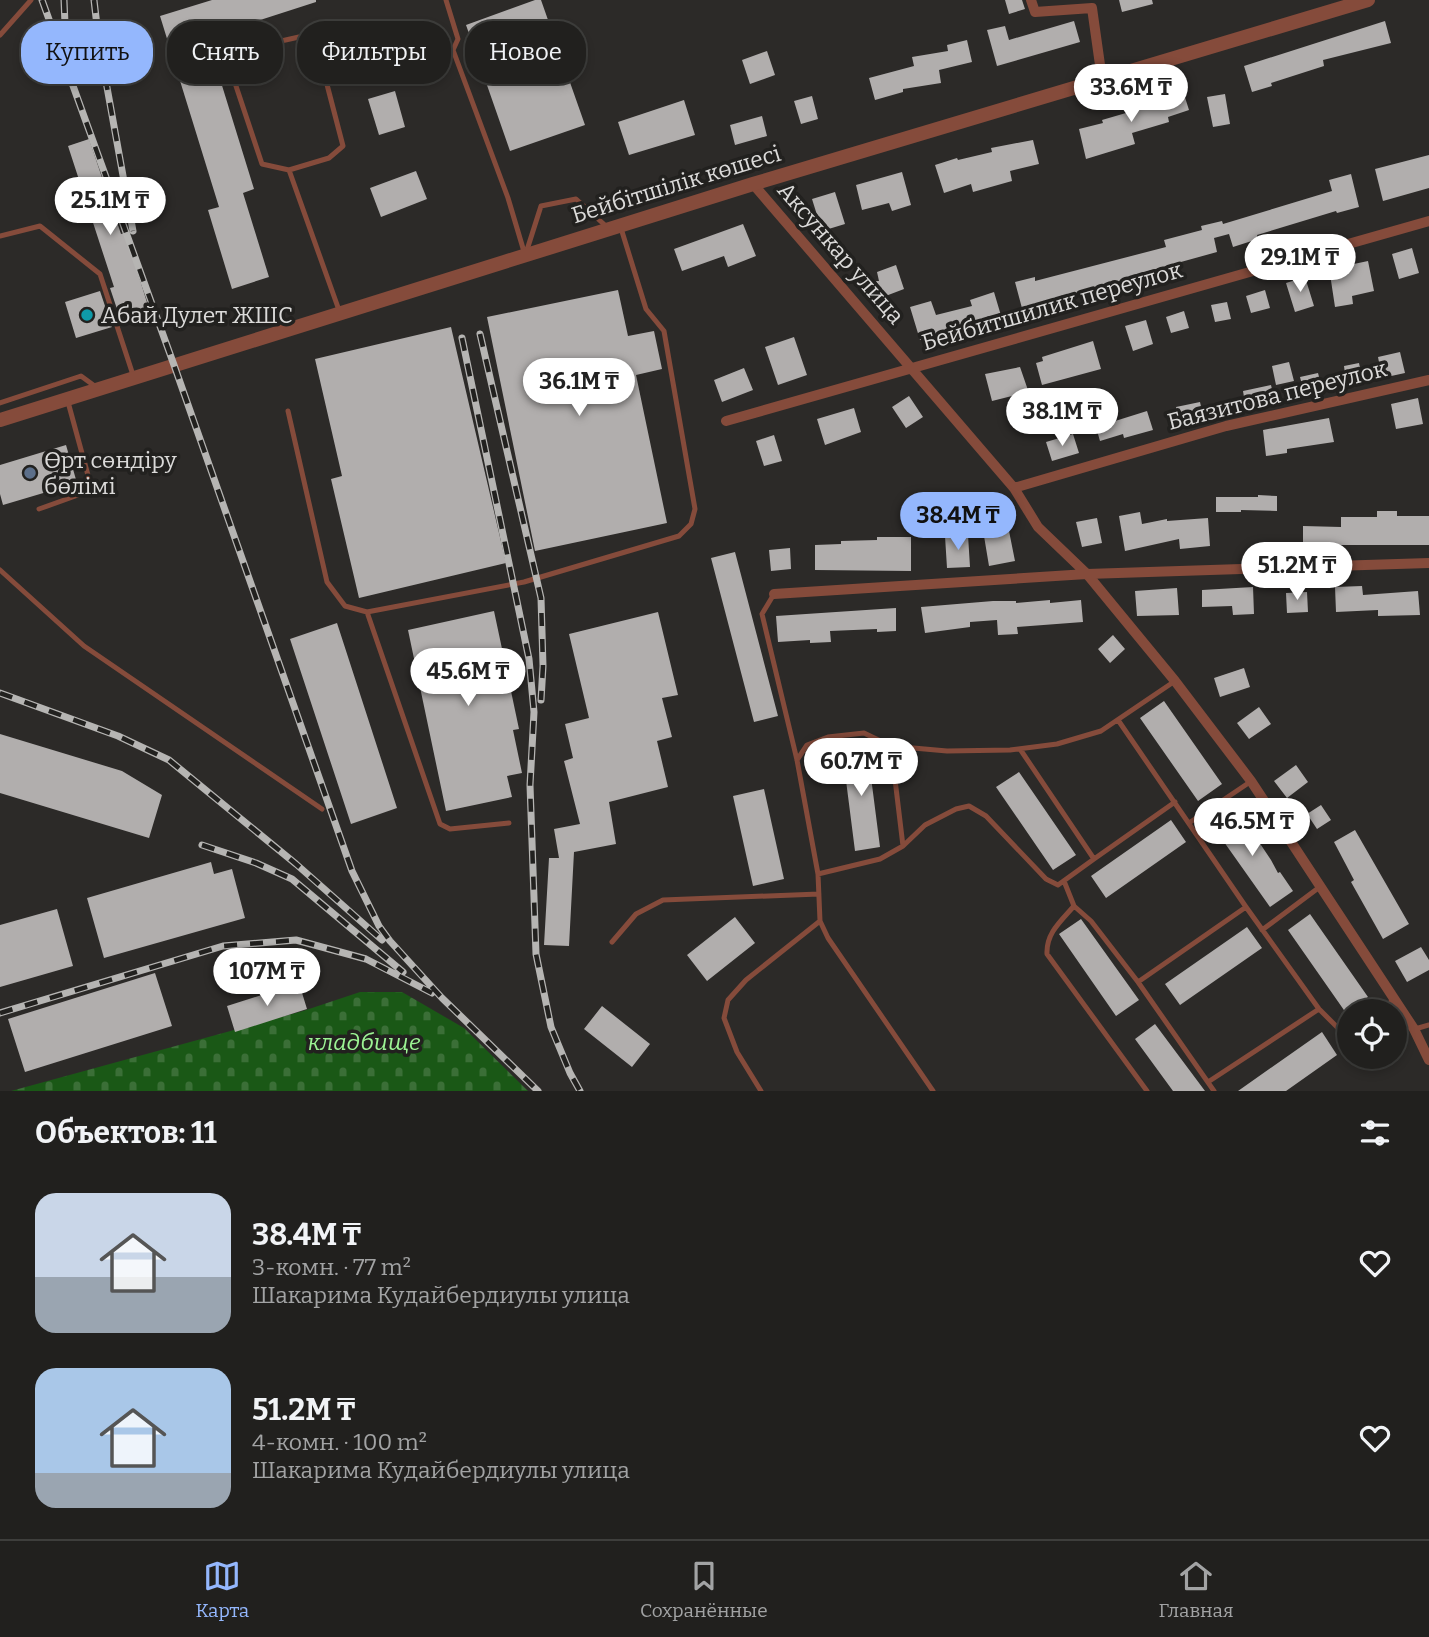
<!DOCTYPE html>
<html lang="ru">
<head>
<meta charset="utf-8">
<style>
	:root { --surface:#21201e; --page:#2d2d2b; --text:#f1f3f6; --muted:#a2a3a4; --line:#3e3e3c; --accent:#94b7fd }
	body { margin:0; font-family:Bitter,serif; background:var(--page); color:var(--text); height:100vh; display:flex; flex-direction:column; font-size:26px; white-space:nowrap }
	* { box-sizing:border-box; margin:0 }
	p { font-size:23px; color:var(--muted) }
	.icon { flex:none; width:38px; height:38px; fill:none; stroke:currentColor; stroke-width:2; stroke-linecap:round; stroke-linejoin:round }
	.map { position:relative; height:1091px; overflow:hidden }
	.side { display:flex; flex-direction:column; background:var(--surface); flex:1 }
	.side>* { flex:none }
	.top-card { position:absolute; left:21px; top:21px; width:700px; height:63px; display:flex; gap:14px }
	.controls { position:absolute; left:1337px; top:999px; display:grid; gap:14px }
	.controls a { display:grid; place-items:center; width:70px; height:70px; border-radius:50%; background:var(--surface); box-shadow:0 4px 10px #0003,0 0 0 2px var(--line); font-size:35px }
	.price { position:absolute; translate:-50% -60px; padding:0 16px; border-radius:24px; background:#fff; color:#222; font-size:23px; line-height:46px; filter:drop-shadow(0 2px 4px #0008) }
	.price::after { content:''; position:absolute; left:50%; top:42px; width:21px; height:16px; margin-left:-10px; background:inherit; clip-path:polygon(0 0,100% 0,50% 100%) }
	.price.current { background:var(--accent); color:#111 }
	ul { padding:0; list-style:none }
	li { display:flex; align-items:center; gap:21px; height:175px; padding:0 35px }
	li span { display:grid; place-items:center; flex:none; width:196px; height:140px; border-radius:21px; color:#555 }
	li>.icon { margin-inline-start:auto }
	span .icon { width:84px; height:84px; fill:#fffc; stroke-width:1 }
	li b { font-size:30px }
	h2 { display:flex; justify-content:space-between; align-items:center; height:84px; padding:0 35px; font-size:30px }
	.tag { padding:0 24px; border-radius:28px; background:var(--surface); box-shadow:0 4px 10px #0003,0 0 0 2px var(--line); font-size:24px; line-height:63px }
	.tag.current { background:var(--accent); color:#111 }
	.tab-bar { display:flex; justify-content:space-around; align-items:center; height:98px; border-top:2px solid var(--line); background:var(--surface); font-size:19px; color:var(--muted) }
	.tab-bar a { display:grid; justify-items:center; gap:4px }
	.tab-bar .current { color:var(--accent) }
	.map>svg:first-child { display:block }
	.cemetery { fill:url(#cemetery-stones) }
	.building { fill:#b1aead }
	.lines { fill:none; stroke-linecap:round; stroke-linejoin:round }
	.service { stroke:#854b3b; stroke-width:5 }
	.minor { stroke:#854b3b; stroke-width:10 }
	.tertiary { stroke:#854b3b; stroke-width:14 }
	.rail-casing { stroke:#b6b5b3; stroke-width:7 }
	.rail { stroke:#22211f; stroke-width:4.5; stroke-dasharray:13; stroke-linecap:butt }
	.culture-dot { fill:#0f9aa8; stroke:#22211f; stroke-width:2.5 }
	.service-dot { fill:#5c6f8a; stroke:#22211f; stroke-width:2.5 }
	.labels { text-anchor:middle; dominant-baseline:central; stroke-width:7; stroke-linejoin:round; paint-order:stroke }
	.street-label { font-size:23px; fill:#dbdad9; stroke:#22211f }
	.poi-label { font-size:23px; fill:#dbdad9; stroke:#22211f; text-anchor:start }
	.park-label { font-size:23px; font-style:italic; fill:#9cf494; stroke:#22211f }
</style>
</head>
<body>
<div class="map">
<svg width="1429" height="1091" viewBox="0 0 1429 1091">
	<defs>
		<pattern id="cemetery-stones" width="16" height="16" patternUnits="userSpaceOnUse" patternTransform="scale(1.75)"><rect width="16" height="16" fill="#1a5816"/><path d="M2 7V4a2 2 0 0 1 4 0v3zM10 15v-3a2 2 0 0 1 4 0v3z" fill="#3b6f37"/></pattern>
	</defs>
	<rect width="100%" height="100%" fill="#2c2a28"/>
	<path class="cemetery" d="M360 992H402L464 1028 528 1091H11L303 1011Z"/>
	<path class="building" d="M212 0H316V2L207 37 254 189 243 193 269 277 232 289 208 210 219 207 160 16Z
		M535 0H541L585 125 510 151 466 25Z
		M1005 0H1022L1025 9 1009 14Z
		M1119 0H1152L1153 4 1122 12Z
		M1074 21 1080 42 997 66 987 30 1005 26 1009 40Z
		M1385 21 1391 43 1323 60 1324 66 1271 83 1272 86 1252 92 1244 66Z
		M967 40 972 62 939 70 941 83 903 89V92L875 100 869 78 914 66 912 57 948 51 947 45Z
		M767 51 775 75 750 84 742 60Z
		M1182 88 1189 110 1168 117 1169 122 1132 133 1135 144 1086 159 1079 129 1103 123 1102 120 1143 108 1142 103 1164 97 1163 94Z
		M395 91 405 127 379 135 368 99Z
		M1225 94 1230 124 1213 127 1207 97Z
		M812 96 818 119 801 124 794 101Z
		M684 100 695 135 629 155 618 122Z
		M762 116 767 136 735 145 730 125Z
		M89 139 121 234 125 233 151 315 126 323 122 324 110 288 114 287 68 146Z
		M1033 140 1039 164 1010 171 1012 181 973 192 971 184 944 193 935 165 957 158 958 160 992 152 991 148Z
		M1429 155V188L1383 201 1375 169Z
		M416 171 427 199 381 217 370 188Z
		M902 172 911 205 892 211 889 203 862 210 856 185Z
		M1351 174 1359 207 1337 213 1336 211 1257 235 1258 239 1233 247 1229 234 1214 238 1217 252 1152 270 1123 279 1124 282 1023 312 1015 282 1035 277V281L1166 247 1164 240 1202 230 1201 226 1222 221 1223 224 1332 191 1329 180Z
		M835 192 845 224 822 231 812 199Z
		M743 224 756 256 728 267 724 256 682 271 674 249Z
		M1412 248 1419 273 1399 279 1392 254Z
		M1368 261 1374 291 1352 296 1353 304 1335 307 1330 274 1350 271 1349 265Z
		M896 265 904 289 883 297 876 281H879L877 272Z
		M1305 277 1314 306 1295 312 1286 283Z
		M618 290 628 336 654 331 662 369 636 375 667 523 535 551 487 317Z
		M1265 290 1270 308 1251 313 1246 296Z
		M100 291 112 327 76 338 65 302Z
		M994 292 1002 319 920 340 910 307 931 301 936 315 972 306 970 300Z
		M1227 302 1231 319 1215 322 1211 305Z
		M1184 311 1189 328 1171 333 1166 317Z
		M1146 320 1153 344 1133 351 1125 326Z
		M451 327 506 563 359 598 331 479 342 476 315 359Z
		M794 337 807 375 778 385 765 347Z
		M1093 341 1101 369 1042 385 1036 363 1043 361 1042 357Z
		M1400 352 1405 373 1382 378 1378 357Z
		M1289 362 1294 381 1276 385 1272 366Z
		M1359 363 1363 383 1342 388 1339 376 1345 374 1344 366Z
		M1020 367 1030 396 1017 399 1016 395 992 401 985 374Z
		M744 368 753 390 722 402 714 380Z
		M1318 373 1323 392 1305 397 1300 377Z
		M1271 385 1275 402 1246 409 1243 391Z
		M909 396 923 417 906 428 892 407Z
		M1418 398 1423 424 1396 429 1391 404Z
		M1200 402 1204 420 1180 425 1176 407Z
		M854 408 861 432 825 445 817 419Z
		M1147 411 1153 430 1124 438 1123 434 1100 441 1096 427Z
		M1329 418 1334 442 1287 449V453L1266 456 1263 430Z
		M1073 434 1079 453 1052 461 1046 442Z
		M774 435 782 461 764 466 756 441Z
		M66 445 77 483 3 505 0 494V465Z
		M1258 495 1277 496V511L1241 510V512H1216V497H1258Z
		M1377 511H1397V516H1429V545H1303V526L1341 527V517H1377Z
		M1140 512 1142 524 1167 519V521L1208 518 1210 546 1180 549 1179 539 1125 551 1119 516Z
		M1097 518 1102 543 1082 547 1076 522Z
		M1008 526 1015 561 989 566 983 530Z
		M968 535 970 567 947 568 945 536Z
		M877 537H911V571L815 570V545L841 544V541L877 540Z
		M790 548 791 569 771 571 769 550Z
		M735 552 778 716 754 722 711 558Z
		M1362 586 1363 595 1418 591 1420 615 1378 616V610L1336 612 1335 587Z
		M1253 587 1254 614 1233 615 1232 606 1202 607V590Z
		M1177 588 1179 615 1137 616 1135 591Z
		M1307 592 1308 612 1287 613 1286 593Z
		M1050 600V603L1081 600 1083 622 1017 627 1018 634 998 635 997 620 970 622V627L925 633 921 607 993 601H1016V603Z
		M896 608V631L877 632V629L830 631 831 642 810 643V640L778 642 776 616Z
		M494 611 519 729 513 730 522 773 507 776 512 797 446 811 408 630Z
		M658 612 678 695 662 698 672 737 657 741 668 787 609 802 616 844 574 852 569 946 544 945 549 858H559L554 829 580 824 564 761 573 758 565 724 589 718 569 634Z
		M337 623 397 808 351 824 290 639Z
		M1113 635 1125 649 1110 663 1098 649Z
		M1244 668 1250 687 1220 697 1214 678Z
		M1164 701 1222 784 1198 801 1140 718Z
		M1259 707 1271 724 1249 739 1237 723Z
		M0 734 122 771 162 795 149 838 0 793Z
		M867 746 880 847 855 851 842 749Z
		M1296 765 1308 782 1287 798 1274 781Z
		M1019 772 1076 855 1053 870 996 787Z
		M764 789 784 879 753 886 733 796Z
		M1321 805 1331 820 1317 829 1307 814Z
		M1237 809 1271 860 1278 873 1280 872 1293 891 1270 907 1212 825Z
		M1171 820 1186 842 1106 898 1091 876Z
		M1355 830 1409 924 1383 939 1351 882 1354 880 1334 842Z
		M211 862 214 874 232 869 245 918 104 958 87 898Z
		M57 909 73 966 0 987V925Z
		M1310 914 1368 997 1346 1013 1288 930Z
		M735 917 755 943 707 981 687 955Z
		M1081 919 1139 1000 1116 1016 1059 934Z
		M1247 927 1262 948 1180 1005 1165 984Z
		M1421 947 1429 960V970L1407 982 1395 961Z
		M155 973 172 1026 25 1072 8 1019Z
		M299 983 307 1009 235 1032 227 1006Z
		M602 1006 650 1044 632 1067 584 1029Z
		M1155 1024 1205 1091H1173L1135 1039Z
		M1322 1032 1337 1055 1286 1091H1238Z"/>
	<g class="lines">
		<path class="service" d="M446 0 458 39 453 50 508 198 525 255
			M0 35 31 0
			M289 170 329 158 343 146 318 50 299 37 254 47 240 56 232 74 262 164 289 170 340 313
			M0 236 40 226 100 274 133 375
			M526 253 541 206 576 199 607 227
			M0 403 81 376 96 387
			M288 411 327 582 345 606 367 612 524 582 679 536 691 524 695 509 664 331 646 309 620 225
			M39 509 92 490 68 402
			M0 570 84 646 322 809
			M774 594 762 614 797 760 818 874 820 921 828 938 933 1091
			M367 612 440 824 450 829 509 823
			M1118 720 1246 907 1319 1009 1340 1030 1349 1027
			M891 746 903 846
			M797 760 807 745 828 737 864 733 891 746 947 751 1010 750 1057 744 1101 731 1175 681
			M1189 823 1250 782
			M1094 859 1175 802
			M818 874 880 859 903 846 925 825 956 809 969 806 986 816 1046 879 1058 885 1094 859 1020 749
			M1064 881 1074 906 1091 921 1138 982 1214 1091
			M1074 906C1061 921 1046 933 1047 954L1147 1091
			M1262 930 1321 886
			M612 942 636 914 663 900 819 894
			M1138 982 1246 907
			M1376 1012 1394 1000
			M1415 1029 1429 1025
			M1208 1082 1319 1009
			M761 1091 737 1052 724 1018 728 1000 746 980 820 921"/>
		<path class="minor" d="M1031 0 1035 12 1092 8 1102 79
			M753 184 1014 488 1038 527 1087 574 1175 681 1251 781 1414 1029 1429 1060
			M726 421 1429 221
			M1014 488 1226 426 1429 380
			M774 594 1087 574 1429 563"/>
		<path class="tertiary" d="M0 420 753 184 1368 0"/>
		<g class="rail-casing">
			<path id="rail" d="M42 0 174 365 352 871 379 926 390 941 442 998 538 1091
				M64 0 65 24 78 75
				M94 0 99 43 133 231
				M480 334 541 598 543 666 541 700
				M462 338 529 659 534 712 530 785 536 954 551 1027 570 1073 580 1091
				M0 693 118 736 169 760 296 864 382 940
				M202 845 256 863 292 879 403 972
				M0 1013 223 946 296 940 366 959 432 993"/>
		</g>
		<use href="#rail" class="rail"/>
	</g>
	<circle class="culture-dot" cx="87" cy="315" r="7"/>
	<circle class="service-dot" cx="30" cy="473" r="7"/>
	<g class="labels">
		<g class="street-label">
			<text transform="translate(676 184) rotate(-17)">Бейбітшілік көшесі</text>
			<text transform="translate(841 253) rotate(49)">Аксункар улица</text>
			<text transform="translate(1052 306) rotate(-16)">Бейбитшилик переулок</text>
			<text transform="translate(1277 395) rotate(-14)">Баязитова переулок</text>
		</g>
		<g class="poi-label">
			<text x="101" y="315">Абай Дулет ЖШС</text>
			<text x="44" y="460">Өрт сөндіру<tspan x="44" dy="26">бөлімі</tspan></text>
		</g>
		<g class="park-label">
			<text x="364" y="1042">кладбище</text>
		</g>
	</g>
</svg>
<div class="controls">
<a><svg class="icon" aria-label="locate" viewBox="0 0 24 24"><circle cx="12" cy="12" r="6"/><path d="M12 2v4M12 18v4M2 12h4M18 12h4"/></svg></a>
</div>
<b class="price" style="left:1131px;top:124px">33.6M ₸</b>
<b class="price" style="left:110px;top:237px">25.1M ₸</b>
<b class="price" style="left:1300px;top:294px">29.1M ₸</b>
<b class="price" style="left:579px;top:418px">36.1M ₸</b>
<b class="price" style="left:1062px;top:448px">38.1M ₸</b>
<b class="price current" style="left:958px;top:552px">38.4M ₸</b>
<b class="price" style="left:1297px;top:602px">51.2M ₸</b>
<b class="price" style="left:468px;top:708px">45.6M ₸</b>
<b class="price" style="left:861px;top:798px">60.7M ₸</b>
<b class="price" style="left:1252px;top:858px">46.5M ₸</b>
<b class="price" style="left:267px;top:1008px">107M ₸</b>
<div class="top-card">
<a class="tag current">Купить</a>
<a class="tag">Снять</a>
<a class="tag">Фильтры</a>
<a class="tag">Новое</a>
</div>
</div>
<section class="side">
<h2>Объектов: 11<svg class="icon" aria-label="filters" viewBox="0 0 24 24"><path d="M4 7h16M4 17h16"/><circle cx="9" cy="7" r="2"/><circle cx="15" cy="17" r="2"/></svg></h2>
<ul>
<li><span style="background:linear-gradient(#c9d6e8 60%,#9aa5b1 0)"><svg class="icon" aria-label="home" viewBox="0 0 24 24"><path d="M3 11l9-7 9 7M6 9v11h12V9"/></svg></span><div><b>38.4M ₸</b><p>3-комн. · 77 m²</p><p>Шакарима Кудайбердиулы улица</p></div><svg class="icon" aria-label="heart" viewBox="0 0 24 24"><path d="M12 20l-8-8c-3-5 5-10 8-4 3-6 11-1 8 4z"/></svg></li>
<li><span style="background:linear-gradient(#a9c7e8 75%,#9aa5b1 0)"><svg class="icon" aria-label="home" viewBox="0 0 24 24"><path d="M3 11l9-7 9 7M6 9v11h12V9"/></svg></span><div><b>51.2M ₸</b><p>4-комн. · 100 m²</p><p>Шакарима Кудайбердиулы улица</p></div><svg class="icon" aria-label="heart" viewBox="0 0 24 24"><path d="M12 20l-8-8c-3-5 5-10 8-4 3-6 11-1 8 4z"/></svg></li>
</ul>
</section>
<nav class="tab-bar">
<a class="current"><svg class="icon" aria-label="map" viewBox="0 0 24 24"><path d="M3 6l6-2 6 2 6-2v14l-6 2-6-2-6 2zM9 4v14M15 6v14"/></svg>Карта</a>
<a><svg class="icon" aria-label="saved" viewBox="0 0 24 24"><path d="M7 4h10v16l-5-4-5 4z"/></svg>Сохранённые</a>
<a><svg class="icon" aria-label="home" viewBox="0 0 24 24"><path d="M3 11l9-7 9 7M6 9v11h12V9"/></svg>Главная</a>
</nav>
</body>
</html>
